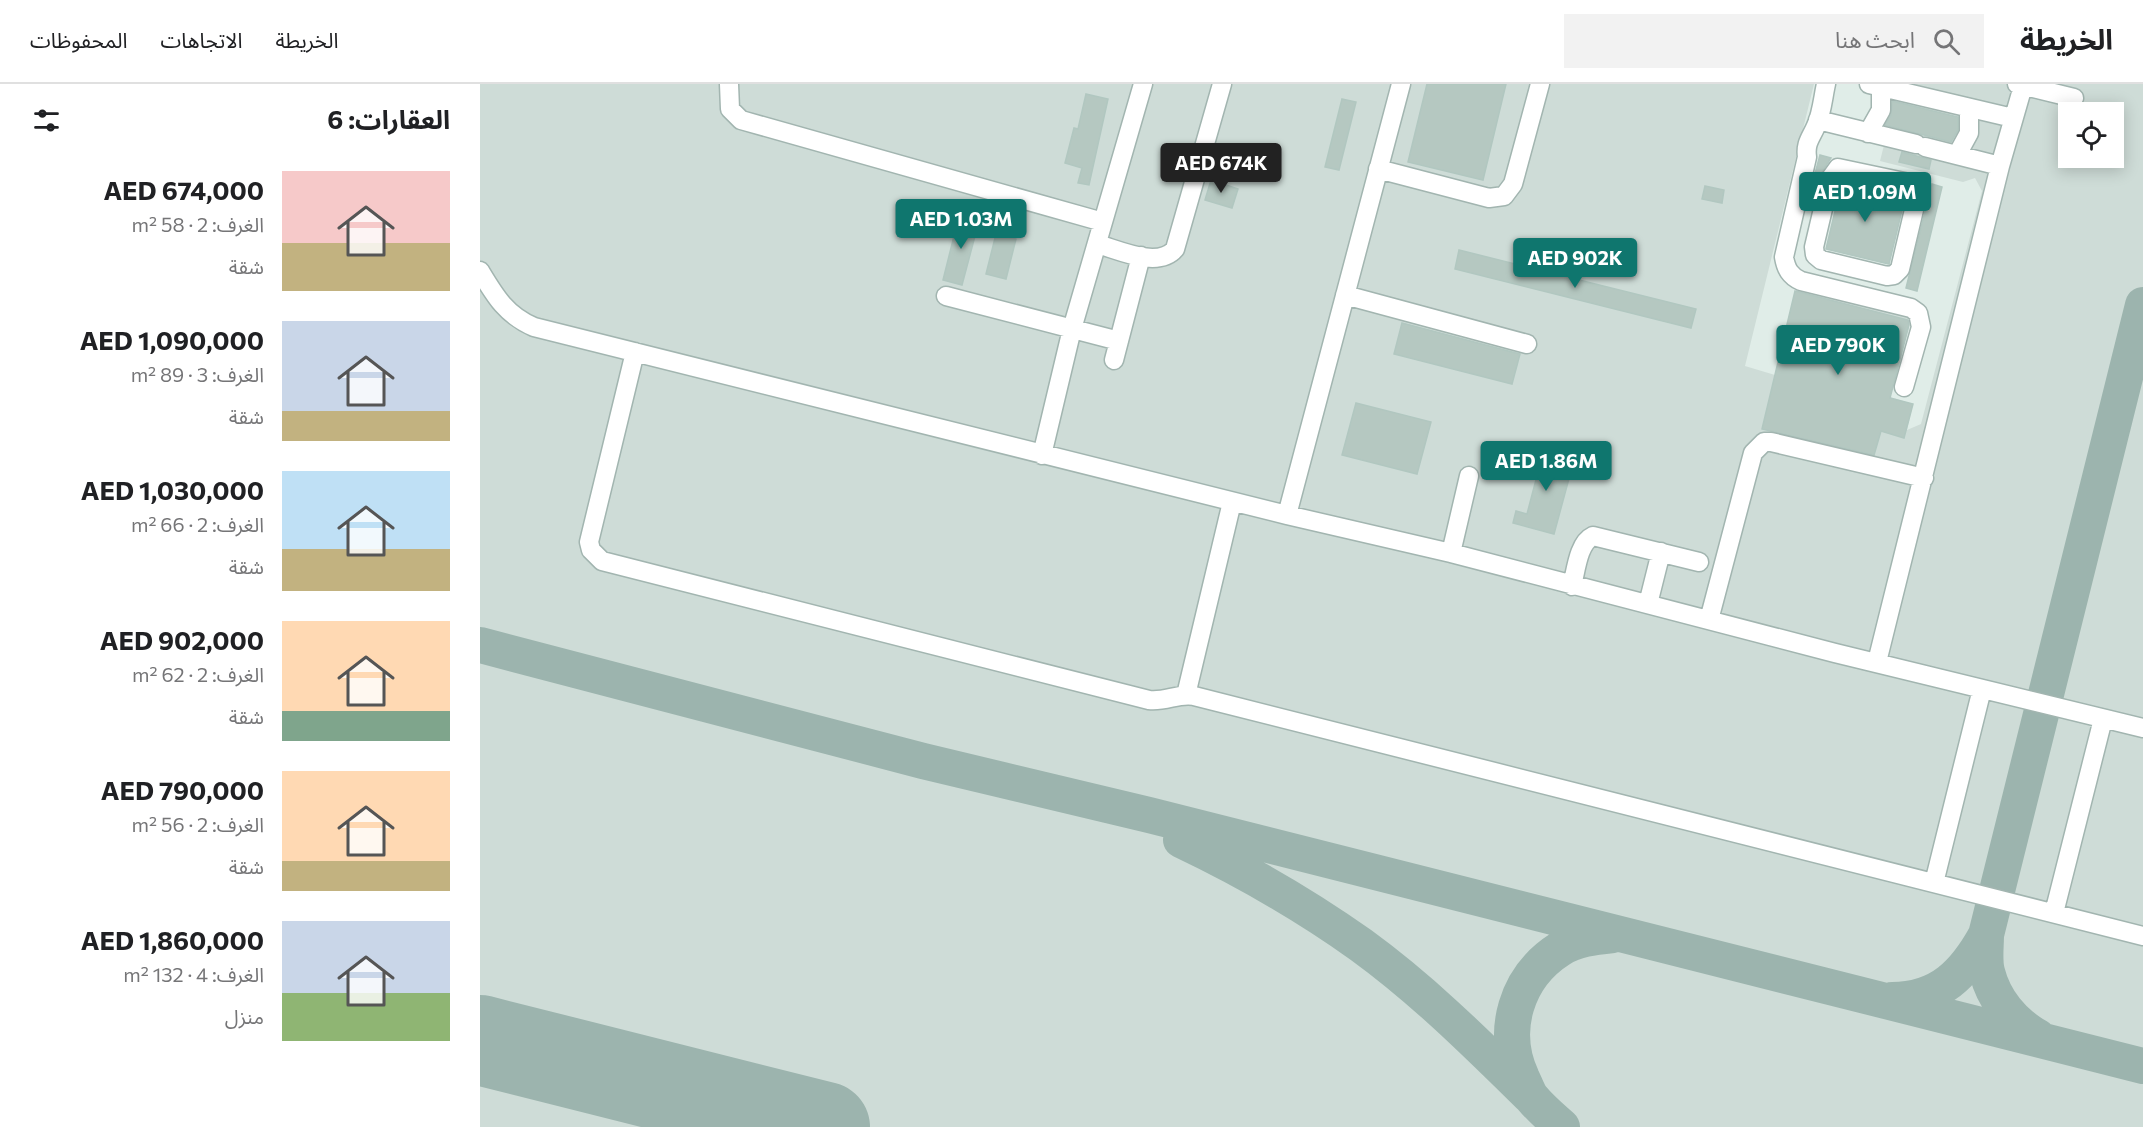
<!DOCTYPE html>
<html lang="ar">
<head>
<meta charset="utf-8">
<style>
	:root { --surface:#fff; --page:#f2f2f2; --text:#202124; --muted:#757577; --line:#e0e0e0; --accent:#0f766e }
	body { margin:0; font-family:Commissioner,"Noto Sans Arabic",sans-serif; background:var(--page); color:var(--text); direction:rtl; height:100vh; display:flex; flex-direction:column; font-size:22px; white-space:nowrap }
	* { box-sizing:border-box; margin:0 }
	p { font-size:20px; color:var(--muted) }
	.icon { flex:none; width:33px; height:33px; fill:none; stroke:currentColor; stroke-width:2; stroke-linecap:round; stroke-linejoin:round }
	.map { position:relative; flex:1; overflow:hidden; direction:ltr }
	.drawer { display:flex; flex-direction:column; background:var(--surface); width:480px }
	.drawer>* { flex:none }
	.tools { position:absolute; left:1578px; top:18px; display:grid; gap:12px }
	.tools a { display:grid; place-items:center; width:66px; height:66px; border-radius:0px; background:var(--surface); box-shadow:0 3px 15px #0003; font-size:30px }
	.price { position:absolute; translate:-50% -51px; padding:0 14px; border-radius:6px; background:var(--accent); color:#fff; font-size:20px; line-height:39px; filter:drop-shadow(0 2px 3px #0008) }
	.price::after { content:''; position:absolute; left:50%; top:36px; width:18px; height:14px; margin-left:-9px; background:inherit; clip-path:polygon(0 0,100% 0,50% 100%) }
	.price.on { background:#222; color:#fff }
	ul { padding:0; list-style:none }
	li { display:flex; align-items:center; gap:18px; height:150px; padding:0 30px }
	li span { display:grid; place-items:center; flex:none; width:168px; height:120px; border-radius:0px; color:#555 }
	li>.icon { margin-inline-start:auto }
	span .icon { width:72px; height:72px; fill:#fffc; stroke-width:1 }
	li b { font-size:26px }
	h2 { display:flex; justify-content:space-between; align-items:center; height:72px; padding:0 30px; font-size:26px }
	header { display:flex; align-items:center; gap:36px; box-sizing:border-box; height:84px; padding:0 30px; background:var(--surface); border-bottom:2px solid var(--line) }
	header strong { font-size:28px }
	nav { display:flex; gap:33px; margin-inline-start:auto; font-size:21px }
	.search { width:420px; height:54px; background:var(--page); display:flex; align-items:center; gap:15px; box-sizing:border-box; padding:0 21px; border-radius:0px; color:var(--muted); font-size:22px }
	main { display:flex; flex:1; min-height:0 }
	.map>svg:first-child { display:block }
	.built { fill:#cedcd7; fill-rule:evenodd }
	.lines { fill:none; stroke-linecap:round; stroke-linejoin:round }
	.taxiway { stroke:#9cb4ae; stroke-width:36 }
	.runway { stroke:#9cb4ae; stroke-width:90 }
	.building { fill:#b5c8c1; stroke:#b1c7c0; stroke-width:1.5 }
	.minor-casing { stroke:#a2b5b0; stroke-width:21 }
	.minor { stroke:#fff; stroke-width:18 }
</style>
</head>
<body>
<header>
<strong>الخريطة</strong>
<div class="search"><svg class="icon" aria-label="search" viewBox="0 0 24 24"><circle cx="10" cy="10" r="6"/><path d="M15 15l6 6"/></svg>ابحث هنا</div>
<nav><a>الخريطة</a><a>الاتجاهات</a><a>المحفوظات</a></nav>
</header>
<main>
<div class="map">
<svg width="1663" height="1043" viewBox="0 0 1663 1043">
	<rect width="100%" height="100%" fill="#e0ede8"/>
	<path class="built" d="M0 0H1334L1265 282 1295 291 1316 206 1431 233 1410 313 1433 320 1427 346 1441 340 1502 107 1495 94 1483 98 1400 77 1407 49 1403 48 1411 16 1415 17 1419 0H1663V1043H0ZM1588 28H1634V74H1588Z"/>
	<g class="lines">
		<path class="taxiway" d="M0 561 443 677 669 731 1663 982
			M701 756C764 786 825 821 881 861 943 906 997 960 1051 1013
			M1506 851C1506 862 1504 877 1507 888 1514 916 1533 939 1558 953
			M1412 916C1460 916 1485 889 1506 851L1663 221
			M0 970 35 965
			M1082 1043C1072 1034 1061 1025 1052 1014 1048 1009 1045 1000 1042 994 1020 947 1036 893 1080 865 1096 855 1114 853 1133 851"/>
		<path class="runway" d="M0 956 345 1043"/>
	</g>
	<path class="building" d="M947 0H1026L1003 96 928 78Z
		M606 10 628 15 609 101 598 99 602 84 585 79 594 44 598 45Z
		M862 15 876 18 859 86 845 83Z
		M1412 17 1478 33V46L1471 58 1405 41 1411 31Z
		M1422 68 1451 76 1449 85 1419 78Z
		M1340 71 1351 74 1341 89 1337 102 1332 101Z
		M731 96 758 105 752 124 725 116Z
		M1362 98 1425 114 1409 180 1346 165Z
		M1452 100 1462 103 1437 207 1426 204Z
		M1225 102 1244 106 1242 119 1222 115Z
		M479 132 499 137 482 201 463 196Z
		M516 150 536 155 526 195 506 190Z
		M979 166 1216 225 1211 244 975 185Z
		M1315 207 1428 236 1429 241 1410 314 1433 320 1424 354 1401 347 1394 371 1282 345Z
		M922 239 1040 270 1032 300 914 270Z
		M876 319 951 338 937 390 862 371Z
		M1052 366 1094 376 1074 450 1033 439 1036 427 1047 430 1058 388 1047 385Z"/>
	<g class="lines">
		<g class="minor-casing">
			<path id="minor" d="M249 0 250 25 261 36 623 138
				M1346 0C1343 13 1342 29 1336 42 1331 54 1325 59 1327 73L1304 173C1306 185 1310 192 1321 197L1431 224 1438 229 1441 243 1424 303
				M1389 0 1533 34
				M1537 0 1594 14
				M1338 36 1436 60
				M1388 49 1401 26V3
				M1445 63 1520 82
				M1477 71 1489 49V25
				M1358 84 1429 99 1436 104 1437 113 1420 185 1414 191 1407 192 1341 176 1335 171 1334 163 1350 95Z
				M898 85 1009 114 1024 112 1033 100 1060 0
				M617 160C639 166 678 185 695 165L742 0
				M0 187C15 212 26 231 54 243L807 431 971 469 1355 569 1663 644
				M865 211 1047 260
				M466 212 639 257
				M155 268 109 458 111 466 122 477 669 616C686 618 698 609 714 612L1663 852
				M634 276 661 172
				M562 371 592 245 663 0
				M807 431 921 0
				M971 469 989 392
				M1092 502C1096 487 1098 459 1113 452L1219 478
				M1168 520 1181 468
				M1229 536 1273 369 1284 358H1291L1444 394
				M1397 578 1520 82 1543 2
				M706 611 752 418
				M1454 799 1502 605
				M1574 829 1623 635"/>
		</g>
		<use href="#minor" class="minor"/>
	</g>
</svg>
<div class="tools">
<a><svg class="icon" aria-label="locate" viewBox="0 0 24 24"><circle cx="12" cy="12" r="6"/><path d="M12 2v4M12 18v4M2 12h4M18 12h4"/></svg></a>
</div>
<b class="price on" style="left:741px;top:110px">AED 674K</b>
<b class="price" style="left:1385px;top:139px">AED 1.09M</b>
<b class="price" style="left:481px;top:166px">AED 1.03M</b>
<b class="price" style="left:1095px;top:205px">AED 902K</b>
<b class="price" style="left:1358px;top:292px">AED 790K</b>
<b class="price" style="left:1066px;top:408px">AED 1.86M</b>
</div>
<section class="drawer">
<h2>العقارات: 6<svg class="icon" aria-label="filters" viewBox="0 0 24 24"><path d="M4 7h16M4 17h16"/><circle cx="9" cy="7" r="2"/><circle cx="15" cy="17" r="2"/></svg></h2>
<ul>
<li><span style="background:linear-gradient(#f6c9c9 60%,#c2b280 0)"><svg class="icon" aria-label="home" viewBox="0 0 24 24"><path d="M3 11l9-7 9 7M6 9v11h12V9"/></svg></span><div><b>AED 674,000</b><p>الغرف: 2 · 58 m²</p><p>شقة</p></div></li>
<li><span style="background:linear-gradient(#c9d6e8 75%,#c2b280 0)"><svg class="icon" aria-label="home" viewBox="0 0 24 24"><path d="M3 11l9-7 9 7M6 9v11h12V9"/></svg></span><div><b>AED 1,090,000</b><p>الغرف: 3 · 89 m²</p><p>شقة</p></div></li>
<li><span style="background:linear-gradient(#bfe0f5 65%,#c2b280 0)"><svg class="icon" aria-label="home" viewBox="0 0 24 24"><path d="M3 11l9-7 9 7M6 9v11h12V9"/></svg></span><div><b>AED 1,030,000</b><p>الغرف: 2 · 66 m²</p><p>شقة</p></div></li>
<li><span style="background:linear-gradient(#ffd9b3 75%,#7fa58c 0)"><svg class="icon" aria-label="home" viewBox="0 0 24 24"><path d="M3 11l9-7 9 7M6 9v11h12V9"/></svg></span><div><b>AED 902,000</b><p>الغرف: 2 · 62 m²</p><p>شقة</p></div></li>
<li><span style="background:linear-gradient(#ffd9b3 75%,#c2b280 0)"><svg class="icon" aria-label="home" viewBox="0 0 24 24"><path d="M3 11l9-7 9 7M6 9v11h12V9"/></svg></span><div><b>AED 790,000</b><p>الغرف: 2 · 56 m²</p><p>شقة</p></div></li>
<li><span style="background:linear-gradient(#c9d6e8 60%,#8fb573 0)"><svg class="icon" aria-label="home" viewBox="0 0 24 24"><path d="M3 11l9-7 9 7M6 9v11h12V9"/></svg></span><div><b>AED 1,860,000</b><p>الغرف: 4 · 132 m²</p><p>منزل</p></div></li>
</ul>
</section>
</main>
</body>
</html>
